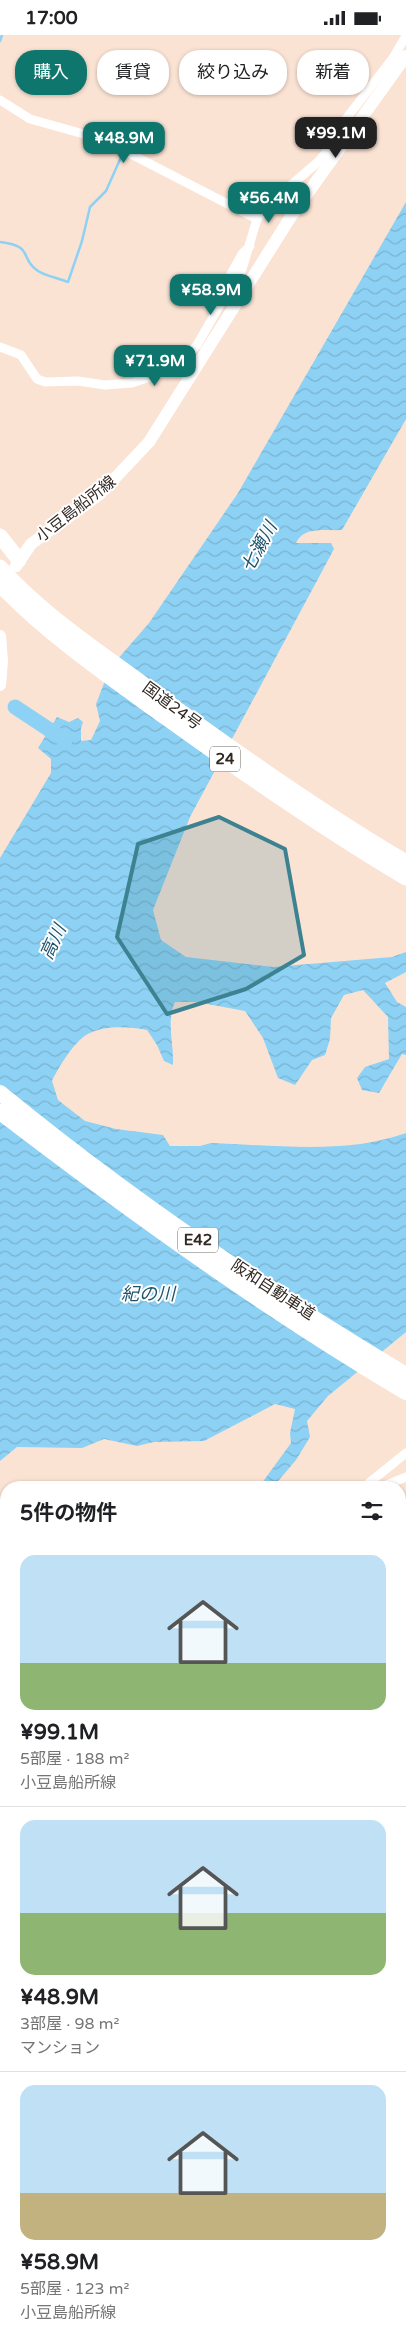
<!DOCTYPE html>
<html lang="ja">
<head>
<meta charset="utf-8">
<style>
	:root { --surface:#fff; --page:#f2f2f2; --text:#202124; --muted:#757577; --line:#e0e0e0; --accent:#0f766e }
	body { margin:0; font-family:"Varela Round","Noto Sans JP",sans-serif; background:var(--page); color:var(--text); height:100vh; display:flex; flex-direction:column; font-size:19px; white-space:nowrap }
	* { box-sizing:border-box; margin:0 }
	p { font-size:16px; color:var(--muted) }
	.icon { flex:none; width:28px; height:28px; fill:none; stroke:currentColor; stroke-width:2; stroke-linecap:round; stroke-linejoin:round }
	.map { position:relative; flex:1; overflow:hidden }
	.sheet { position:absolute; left:0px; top:1446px; width:406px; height:866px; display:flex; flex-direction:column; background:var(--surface); border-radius:20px 20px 0 0; box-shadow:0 1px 4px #0004 }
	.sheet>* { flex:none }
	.hud { position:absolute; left:15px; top:15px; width:376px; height:45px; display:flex; gap:10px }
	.price { position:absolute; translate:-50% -42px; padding:0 11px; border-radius:10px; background:var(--accent); color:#fff; font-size:16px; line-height:32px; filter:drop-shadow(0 1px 2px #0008) }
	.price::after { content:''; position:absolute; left:50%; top:30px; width:15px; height:11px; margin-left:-8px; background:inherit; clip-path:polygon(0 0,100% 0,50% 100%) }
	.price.active { background:#222; color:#fff }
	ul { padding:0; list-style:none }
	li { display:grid; align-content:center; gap:10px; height:265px; padding:0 20px }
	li+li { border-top:1px solid var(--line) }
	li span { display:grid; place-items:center; height:155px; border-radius:15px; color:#555 }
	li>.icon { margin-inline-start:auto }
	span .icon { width:90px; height:90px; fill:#fffc; stroke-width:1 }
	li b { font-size:21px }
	h2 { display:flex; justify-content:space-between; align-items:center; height:60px; padding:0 20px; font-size:21px }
	.chip { padding:0 18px; border-radius:20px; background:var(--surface); box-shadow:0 1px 4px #0004; font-size:18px; line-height:45px }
	.chip.active { background:var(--accent); color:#fff }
	.status { display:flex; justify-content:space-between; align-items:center; height:35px; padding:0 25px; background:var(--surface); direction:ltr }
	.status svg { height:14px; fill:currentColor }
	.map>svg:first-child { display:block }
	.water { fill:url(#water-waves) }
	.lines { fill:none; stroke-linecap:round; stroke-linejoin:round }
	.stream { stroke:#8dd1f4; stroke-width:2.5 }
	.river { stroke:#8dd1f4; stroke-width:15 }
	.minor { stroke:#fff; stroke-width:9 }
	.secondary { stroke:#fff; stroke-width:12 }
	.trunk { stroke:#fff; stroke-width:15 }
	.motorway { stroke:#fff; stroke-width:16 }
	.marked { fill:#3d8290; fill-opacity:0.2; stroke:#3d8290; stroke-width:4; stroke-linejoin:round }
	.labels { text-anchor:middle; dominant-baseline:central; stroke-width:4; stroke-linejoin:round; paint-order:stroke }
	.shield { fill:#fff; stroke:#6f6864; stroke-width:1 }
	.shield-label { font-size:15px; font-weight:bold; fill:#312822 }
	.street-label { font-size:16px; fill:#312822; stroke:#fff }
	.water-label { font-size:18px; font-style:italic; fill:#1f536c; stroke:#fff }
</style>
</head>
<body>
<div class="status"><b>17:00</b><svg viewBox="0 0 49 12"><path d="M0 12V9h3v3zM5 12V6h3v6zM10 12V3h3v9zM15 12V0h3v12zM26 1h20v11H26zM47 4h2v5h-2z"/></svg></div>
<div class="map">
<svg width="406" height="2312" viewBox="0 0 406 2312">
	<defs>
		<pattern id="water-waves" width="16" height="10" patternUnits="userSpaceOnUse" patternTransform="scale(1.25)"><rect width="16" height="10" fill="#8dd1f4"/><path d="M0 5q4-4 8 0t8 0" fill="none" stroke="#7ab3d1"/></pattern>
	</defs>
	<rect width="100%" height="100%" fill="#fbe3d4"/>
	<path class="water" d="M406 167V384L342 495C325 496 304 491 296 508H331L334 514 190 782 153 875 161 905 186 922 273 932 392 922 406 917V937L385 948 397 967 406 972V1020L402 1019 379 1058 362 1055 357 1043 365 1032 389 1024 388 982 363 955 344 960 331 983 330 1004 325 1020 312 1025 295 1050 278 1043 263 1003 245 976 197 967H175C166 986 174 1009 173 1030L164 1026 157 1010 147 995C129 992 108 990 90 998 76 1003 58 1033 52 1046L58 1065 85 1086 116 1094 163 1100 170 1111H200L211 1108C275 1110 345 1120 406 1098V1297L328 1361 307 1386 310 1402 296 1425 273 1452H259L291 1408 290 1398 295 1374 275 1369 204 1406 154 1407 137 1411 104 1404 82 1413 17 1412 0 1426V823L51 738V724L38 713 57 682 69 687 78 683 83 687 81 693V706L91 705 100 686 96 669 110 633 149 588 238 458Z
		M6 1613V1655L0 1662V1618Z"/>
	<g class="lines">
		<path class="stream" d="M0 6 2 0
			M0 207C35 211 19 224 38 236 46 241 58 243 68 247L82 206 90 172 106 156 122 120
			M400 2279 406 2274
			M330 2312 346 2306"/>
		<path class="river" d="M15 672 65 705"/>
		<path class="minor" d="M0 65 30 84 91 101 121 114 257 184
			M325 111 393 23 406 1
			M241 259 237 251 257 184 275 164 319 126 339 102 351 98
			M0 312 21 320 37 344 45 347 78 346 105 350 132 348 161 338 178 330 197 310 224 263 226 248 242 219 250 211
			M364 1452 406 1418
			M382 1452 406 1442
			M400 1712 406 1714
			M400 1739 406 1742
			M400 1790 406 1792
			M400 1901 406 1892
			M402 1945 406 1947
			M400 1994 406 1995
			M0 2003 6 1989
			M400 2212 406 2204
			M400 2220 406 2225
			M192 2306 200 2312
			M299 2306 300 2307
			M141 2312 144 2306
			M214 2312 218 2306
			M255 2312 258 2306"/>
		<path class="secondary" d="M16 531 31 509 100 459 149 407 290 183 406 21
			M0 601 2 626 0 650"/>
		<path class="trunk" d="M0 501 19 525
			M0 532C42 579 96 614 146 651 230 713 316 774 406 827
			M0 550C49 601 109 642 166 683 244 739 323 794 406 843"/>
		<path class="motorway" d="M0 1058C127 1162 265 1256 406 1340
			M0 1077C131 1177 264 1273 406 1357"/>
	</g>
	<path class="marked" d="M219 782 285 814 304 920 246 954 167 979 117 902 138 809Z"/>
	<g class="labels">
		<g class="shield">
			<rect x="210" y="711.5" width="30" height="25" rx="4"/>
			<rect x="178" y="1192.5" width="40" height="25" rx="4"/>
		</g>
		<g class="shield-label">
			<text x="225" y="724">24</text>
			<text x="198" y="1205">E42</text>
		</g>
		<g class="street-label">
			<text transform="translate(76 474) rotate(-38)">小豆島船所線</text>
			<text transform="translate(172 671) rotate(36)">国道24号</text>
			<text transform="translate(273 1255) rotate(33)">阪和自動車道</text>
		</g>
		<g class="water-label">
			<text transform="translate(259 512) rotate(-61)">七瀬川</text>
			<text transform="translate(53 907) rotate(-65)">高川</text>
			<text x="148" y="1259">紀の川</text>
		</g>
	</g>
</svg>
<b class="price active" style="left:336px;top:124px">¥99.1M</b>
<b class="price" style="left:124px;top:129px">¥48.9M</b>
<b class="price" style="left:269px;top:189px">¥56.4M</b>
<b class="price" style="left:211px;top:281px">¥58.9M</b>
<b class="price" style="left:155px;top:352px">¥71.9M</b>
<div class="hud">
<a class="chip active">購入</a>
<a class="chip">賃貸</a>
<a class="chip">絞り込み</a>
<a class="chip">新着</a>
</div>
<section class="sheet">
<h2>5件の物件<svg class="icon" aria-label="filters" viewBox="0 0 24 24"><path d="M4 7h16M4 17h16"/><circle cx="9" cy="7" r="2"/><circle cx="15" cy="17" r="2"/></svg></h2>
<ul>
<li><span style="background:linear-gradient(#bfe0f5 70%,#8fb573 0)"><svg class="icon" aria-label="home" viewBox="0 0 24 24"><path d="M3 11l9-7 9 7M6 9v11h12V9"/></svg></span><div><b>¥99.1M</b><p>5部屋 · 188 m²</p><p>小豆島船所線</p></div></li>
<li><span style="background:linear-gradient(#bfe0f5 60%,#8fb573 0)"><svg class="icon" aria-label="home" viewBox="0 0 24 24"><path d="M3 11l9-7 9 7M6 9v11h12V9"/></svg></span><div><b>¥48.9M</b><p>3部屋 · 98 m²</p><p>マンション</p></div></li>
<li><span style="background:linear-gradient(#bfe0f5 70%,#c2b280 0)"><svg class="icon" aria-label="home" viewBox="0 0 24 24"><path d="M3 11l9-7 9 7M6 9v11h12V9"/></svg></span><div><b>¥58.9M</b><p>5部屋 · 123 m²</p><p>小豆島船所線</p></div></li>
</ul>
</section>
</div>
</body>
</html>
